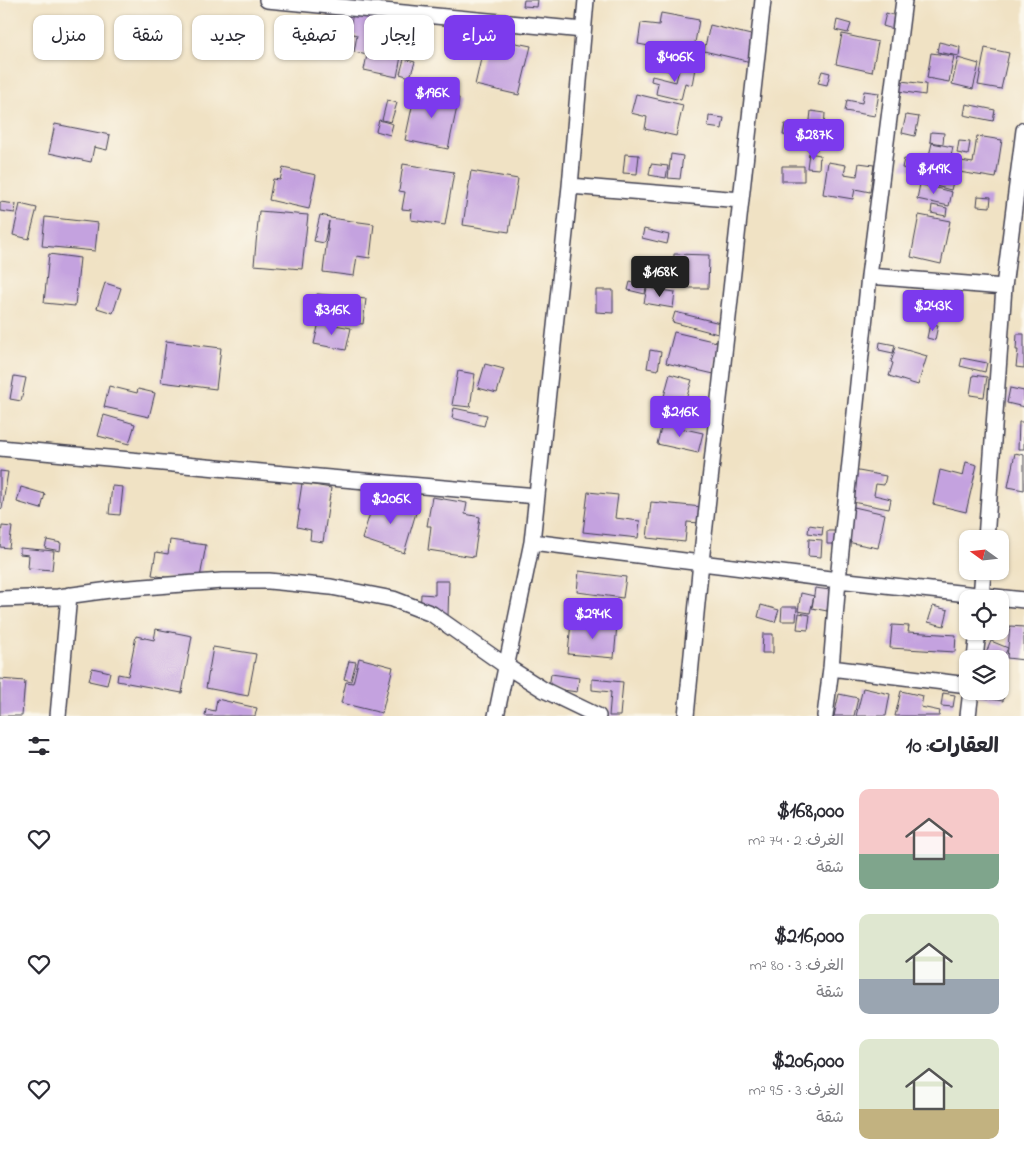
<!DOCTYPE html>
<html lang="ar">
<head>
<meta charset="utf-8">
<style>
	:root { --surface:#fff; --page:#f7f7f7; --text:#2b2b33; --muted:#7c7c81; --accent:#7c3aed }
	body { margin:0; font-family:"Indie Flower","Playpen Sans Arabic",sans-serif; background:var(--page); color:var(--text); direction:rtl; height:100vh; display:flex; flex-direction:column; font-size:19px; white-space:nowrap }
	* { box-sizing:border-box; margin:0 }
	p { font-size:16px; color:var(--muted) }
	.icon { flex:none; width:28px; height:28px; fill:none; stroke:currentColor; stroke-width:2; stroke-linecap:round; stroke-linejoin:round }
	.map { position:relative; height:716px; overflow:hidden; direction:ltr }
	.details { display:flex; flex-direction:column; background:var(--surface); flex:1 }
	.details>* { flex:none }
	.banner { position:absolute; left:15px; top:15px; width:500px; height:45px; direction:rtl; display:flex; gap:10px }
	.needle { width:32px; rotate:285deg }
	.fabs { position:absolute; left:959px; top:530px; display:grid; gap:10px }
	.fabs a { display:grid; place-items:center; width:50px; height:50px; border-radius:10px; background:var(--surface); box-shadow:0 1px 4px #0004; font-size:25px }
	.price { position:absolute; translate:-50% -42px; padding:0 11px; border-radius:5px; background:var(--accent); color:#fff; font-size:16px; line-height:32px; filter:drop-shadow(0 1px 2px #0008) }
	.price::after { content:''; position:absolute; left:50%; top:30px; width:15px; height:11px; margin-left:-8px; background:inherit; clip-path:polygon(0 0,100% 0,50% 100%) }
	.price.current { background:#222; color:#fff }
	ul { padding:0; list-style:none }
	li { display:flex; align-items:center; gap:15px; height:125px; padding:0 25px }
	li span { display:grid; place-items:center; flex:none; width:140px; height:100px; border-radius:10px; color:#555 }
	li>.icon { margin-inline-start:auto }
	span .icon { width:60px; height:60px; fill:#fffc; stroke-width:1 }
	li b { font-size:21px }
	h2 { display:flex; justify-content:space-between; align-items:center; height:60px; padding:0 25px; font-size:21px }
	.pill { padding:0 18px; border-radius:10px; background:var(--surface); box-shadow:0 1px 4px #0004; font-size:18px; line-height:45px }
	.pill.current { background:var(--accent); color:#fff }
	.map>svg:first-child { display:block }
	.building { fill:#c4a2df }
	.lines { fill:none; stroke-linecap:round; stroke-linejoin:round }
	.street-casing { stroke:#413f50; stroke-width:18 }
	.street { stroke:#fff; stroke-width:15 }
</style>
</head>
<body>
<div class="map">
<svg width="1024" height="716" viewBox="0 0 1024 716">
	<rect width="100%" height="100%" fill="#fbf7ec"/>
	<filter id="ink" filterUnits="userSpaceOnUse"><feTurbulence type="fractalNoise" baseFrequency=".02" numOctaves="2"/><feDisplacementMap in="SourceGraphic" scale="10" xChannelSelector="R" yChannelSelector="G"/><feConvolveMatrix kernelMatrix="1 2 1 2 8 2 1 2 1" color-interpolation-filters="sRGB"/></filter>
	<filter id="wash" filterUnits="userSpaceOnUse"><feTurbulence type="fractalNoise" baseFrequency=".0096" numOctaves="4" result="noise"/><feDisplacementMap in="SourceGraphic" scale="20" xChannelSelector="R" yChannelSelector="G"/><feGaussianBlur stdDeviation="1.12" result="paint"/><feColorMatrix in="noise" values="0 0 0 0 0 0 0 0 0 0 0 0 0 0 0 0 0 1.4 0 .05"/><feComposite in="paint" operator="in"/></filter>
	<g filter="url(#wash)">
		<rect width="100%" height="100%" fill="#f0e2c4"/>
		<g id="blocks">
			<path class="building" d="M524 0H538L537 7 523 6Z
				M353 13 377 18 374 30 405 36 397 77 364 70 367 55 354 52 357 35 349 33Z
				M661 13 699 20 693 54 638 44 641 23 659 25Z
				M886 13 900 17 896 30 883 26Z
				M408 16 419 17 417 32 407 31Z
				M837 20 851 24 848 33 835 30Z
				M710 25 755 36 751 62 704 51Z
				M842 34 878 42 872 72 836 64Z
				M486 37 531 46 519 95 475 85Z
				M939 42 960 47 959 56 937 52Z
				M985 48 1009 53 1001 89 978 85Z
				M931 53 954 56 949 82 927 78Z
				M655 56 676 58 675 71 654 69Z
				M958 58 979 64 973 89 952 84Z
				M404 59 415 62 410 77 400 74Z
				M680 65 695 68 692 85 685 83 681 100 656 94 658 83 651 81 652 76 676 82Z
				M822 71 830 73 827 85 818 83Z
				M901 81 926 84 925 95 899 91Z
				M416 88 459 98 448 149 405 140Z
				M864 91 879 93 875 116 845 111 847 100 862 103Z
				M636 94 683 105 676 136 645 129 647 117 631 113Z
				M387 100 397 103 391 122 382 120Z
				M966 104 995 110 993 121 964 115Z
				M811 111 825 113 824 130 809 129Z
				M906 115 919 117 915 136 902 133Z
				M709 116 724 118 722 129 708 127Z
				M379 120 393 124 390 135 376 131Z
				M55 124 110 135 107 150 94 147 91 162 49 153Z
				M785 124 807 126 806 138 783 135Z
				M931 132 944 133 943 144 930 142Z
				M977 136 1002 140 996 178 959 172 961 161 973 163Z
				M806 137 818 139 817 150 804 148Z
				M959 141 970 142 968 155 957 153Z
				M932 143 953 147 948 169 927 164Z
				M809 153 820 155 819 169 807 168Z
				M625 154 639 155 637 174 623 173Z
				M671 154 683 156 680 179 668 178Z
				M904 159 923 163 921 172 902 168Z
				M828 162 846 165 844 174 857 176 859 163 874 165 870 192 855 189 853 199 823 194Z
				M403 164 454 172 445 225 411 220 412 210 402 209 405 192 399 191Z
				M651 164 668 166 666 178 649 175Z
				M782 166H804V181H782Z
				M283 168 316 175 309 209 269 200 273 179 280 180Z
				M471 171 518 179 509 232 463 225Z
				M927 171 954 178 951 190 924 183Z
				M920 184 952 192 949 206 917 199Z
				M978 196 991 197 990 207 977 206Z
				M0 202 16 204 15 213 0 211Z
				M20 204 37 208 29 239 13 235Z
				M932 205 947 208 946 216 931 213Z
				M259 211 308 215 302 269 254 265Z
				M320 215 330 217V218L374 224 370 258 357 256 354 276 323 272 329 221 324 243 314 241Z
				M919 215 950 221 941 264 911 257Z
				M45 217 98 223 95 251 42 246Z
				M644 229 669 235 667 244 642 238Z
				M49 254 80 258 75 306 44 303Z
				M674 254 709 255 708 288H673Z
				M630 282 646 286 645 294 628 290Z
				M105 283 121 288 113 313 97 308Z
				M647 288 675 292 673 308 644 303Z
				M596 290H613V313L596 312Z
				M317 294 366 299 363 324 315 319Z
				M675 312 720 323 718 334 672 322Z
				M319 322 351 328 346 350 314 344Z
				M930 324 938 325 935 340 927 338Z
				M674 332 721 343 714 374 666 363Z
				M1017 334H1024V368L1016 367 1018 350H1016Z
				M166 341 221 348 216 389 161 382Z
				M880 342 895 345 893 353 879 350Z
				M896 347 927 356 918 385 889 376 893 363 891 362Z
				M650 350 661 352 658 370 647 368Z
				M962 358 987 363 985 372 960 366Z
				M485 364 504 369 497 393 478 388Z
				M458 371 475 374 470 407 452 405Z
				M670 374 692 380 684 406 663 400Z
				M973 375 987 377 984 397 970 395Z
				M14 376 26 378 21 401 10 399Z
				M109 386 137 393 138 389 155 393 149 417 104 407Z
				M1010 388 1024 391V407L1007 403Z
				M454 408 487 415 484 426 452 418Z
				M104 415 135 424 129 444 98 436Z
				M1019 422H1024V449H1018Z
				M662 424 703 433 698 453 657 444Z
				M1015 453 1024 455V490L1008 487Z
				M966 462 977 465 966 512 933 504 940 470 963 476Z
				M853 470 886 476 884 485 876 484 874 495 891 499 889 509 847 501Z
				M0 471 8 472 2 509 0 508Z
				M302 483 331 488 323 542 310 540 311 530 297 527 300 510H298Z
				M112 486 123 487 120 515 109 514Z
				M21 487 45 494 41 509 17 502Z
				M588 492 618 495 615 518 640 521 638 538 583 532Z
				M389 497 418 506 404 553 362 539 373 504 385 508Z
				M432 497 467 503 465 514 480 517 474 557 428 550 431 526H427Z
				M651 502 702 507 700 523 687 522 685 542 647 538Z
				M854 507 885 514 878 548 847 542Z
				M809 525 823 527 822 535 808 533Z
				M2 526 12 527 9 548 0 547Z
				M827 531H838V544H827Z
				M809 539 822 540 821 557 808 556Z
				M47 540 61 543 60 551 45 548Z
				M170 540 206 545 199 583 152 575 156 552 168 554Z
				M20 548 54 551 52 570 28 568 29 555 20 554Z
				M579 571 626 577 623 598 577 592Z
				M435 581H449L448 616 420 615 421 594 435 595Z
				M815 588 830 590 827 611 812 608Z
				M801 593 814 596 810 613 798 611Z
				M761 605 779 610 775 622 758 617Z
				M933 606 948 610 944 626 928 622Z
				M782 607H797L796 621H781Z
				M799 613 810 615 808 630 797 629Z
				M571 622 617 625 614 658 568 654Z
				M892 625 909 626 908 632 956 635 955 652 890 648Z
				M1010 626 1024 627V660L1007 658Z
				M156 629 192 636 182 693 117 681 118 674 128 676 136 636 154 640Z
				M763 634H773V653H762Z
				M991 641 1008 648 1002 660 986 653Z
				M213 647 256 654 248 696 206 688Z
				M359 658 393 667 382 713 341 703 346 682 353 683Z
				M349 661 356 662 351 681 344 679Z
				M92 668 110 672 107 685 89 681Z
				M551 674 579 678 577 692 549 688Z
				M0 679 25 681 22 716H0Z
				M592 679 623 682 620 716H609L611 692 592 690Z
				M1000 683 1006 684 1003 701 977 696 978 691H1000Z
				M863 688 890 694 886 716H856Z
				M901 691 923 696 921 707 940 711 939 716H895Z
				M943 693 955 695 953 707 941 706Z
				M839 694 858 698 854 716H834Z
				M217 699 257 708 255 716H205L206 709 215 711Z"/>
		</g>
	</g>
	<g filter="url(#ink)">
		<use href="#blocks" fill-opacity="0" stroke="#413f50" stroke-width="1"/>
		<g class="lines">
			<g class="street-casing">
				<path id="street" d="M267 0 583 30
					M570 186 741 200
					M869 276 1004 287
					M0 448 217 468 537 496
					M986 539 1004 287 1024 130
					M532 542 838 580 1024 600
					M0 599 58 597 117 589 222 581H269L331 587 393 599 432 614 506 666 544 690 598 716
					M981 599 983 571
					M975 659 978 631
					M831 668 968 685
					M58 716 69 595
					M496 716 532 542 570 186 586 0
					M686 716 701 562 763 0
					M825 716 831 668 838 580 869 276 904 0
					M968 716 971 691"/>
			</g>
			<use href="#street" class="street"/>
		</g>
	</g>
</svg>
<div class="fabs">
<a><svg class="needle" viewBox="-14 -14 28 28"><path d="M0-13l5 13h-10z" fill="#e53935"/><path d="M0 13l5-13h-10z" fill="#7c7c81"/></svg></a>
<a><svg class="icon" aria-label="locate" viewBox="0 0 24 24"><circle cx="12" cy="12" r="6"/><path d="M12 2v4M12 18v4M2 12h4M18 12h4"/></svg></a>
<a><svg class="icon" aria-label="layers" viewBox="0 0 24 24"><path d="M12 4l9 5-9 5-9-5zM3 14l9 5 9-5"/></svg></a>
</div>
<b class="price" style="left:675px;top:83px">$406K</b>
<b class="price" style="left:432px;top:119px">$196K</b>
<b class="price" style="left:814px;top:161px">$287K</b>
<b class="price" style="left:934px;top:195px">$149K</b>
<b class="price current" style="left:660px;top:298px">$168K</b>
<b class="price" style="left:933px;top:332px">$243K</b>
<b class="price" style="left:332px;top:336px">$316K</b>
<b class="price" style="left:680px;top:438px">$216K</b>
<b class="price" style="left:391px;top:525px">$206K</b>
<b class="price" style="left:593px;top:640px">$294K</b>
<div class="banner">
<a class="pill current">شراء</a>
<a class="pill">إيجار</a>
<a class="pill">تصفية</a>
<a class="pill">جديد</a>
<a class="pill">شقة</a>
<a class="pill">منزل</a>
</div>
</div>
<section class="details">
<h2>العقارات: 10<svg class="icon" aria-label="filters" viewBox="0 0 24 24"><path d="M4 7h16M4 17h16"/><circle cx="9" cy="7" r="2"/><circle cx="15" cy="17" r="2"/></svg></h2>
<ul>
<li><span style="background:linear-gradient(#f6c9c9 65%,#7fa58c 0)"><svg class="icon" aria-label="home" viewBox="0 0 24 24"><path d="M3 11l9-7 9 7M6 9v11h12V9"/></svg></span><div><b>$168,000</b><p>الغرف: 2 · 74 m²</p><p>شقة</p></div><svg class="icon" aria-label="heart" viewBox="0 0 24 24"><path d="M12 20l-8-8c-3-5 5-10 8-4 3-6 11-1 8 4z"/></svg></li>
<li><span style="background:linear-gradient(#dfe7d0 65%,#9aa5b1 0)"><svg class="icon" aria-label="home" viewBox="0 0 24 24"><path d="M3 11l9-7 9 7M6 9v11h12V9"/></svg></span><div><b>$216,000</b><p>الغرف: 3 · 80 m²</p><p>شقة</p></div><svg class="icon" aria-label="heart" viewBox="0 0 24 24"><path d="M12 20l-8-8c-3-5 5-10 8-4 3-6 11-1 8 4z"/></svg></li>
<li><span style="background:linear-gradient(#dfe7d0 70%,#c2b280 0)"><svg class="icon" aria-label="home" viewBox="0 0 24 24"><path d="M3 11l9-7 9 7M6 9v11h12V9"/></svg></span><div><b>$206,000</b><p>الغرف: 3 · 95 m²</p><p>شقة</p></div><svg class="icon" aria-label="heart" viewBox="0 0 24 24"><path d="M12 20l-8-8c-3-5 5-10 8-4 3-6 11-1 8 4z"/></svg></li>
</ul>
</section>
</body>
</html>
